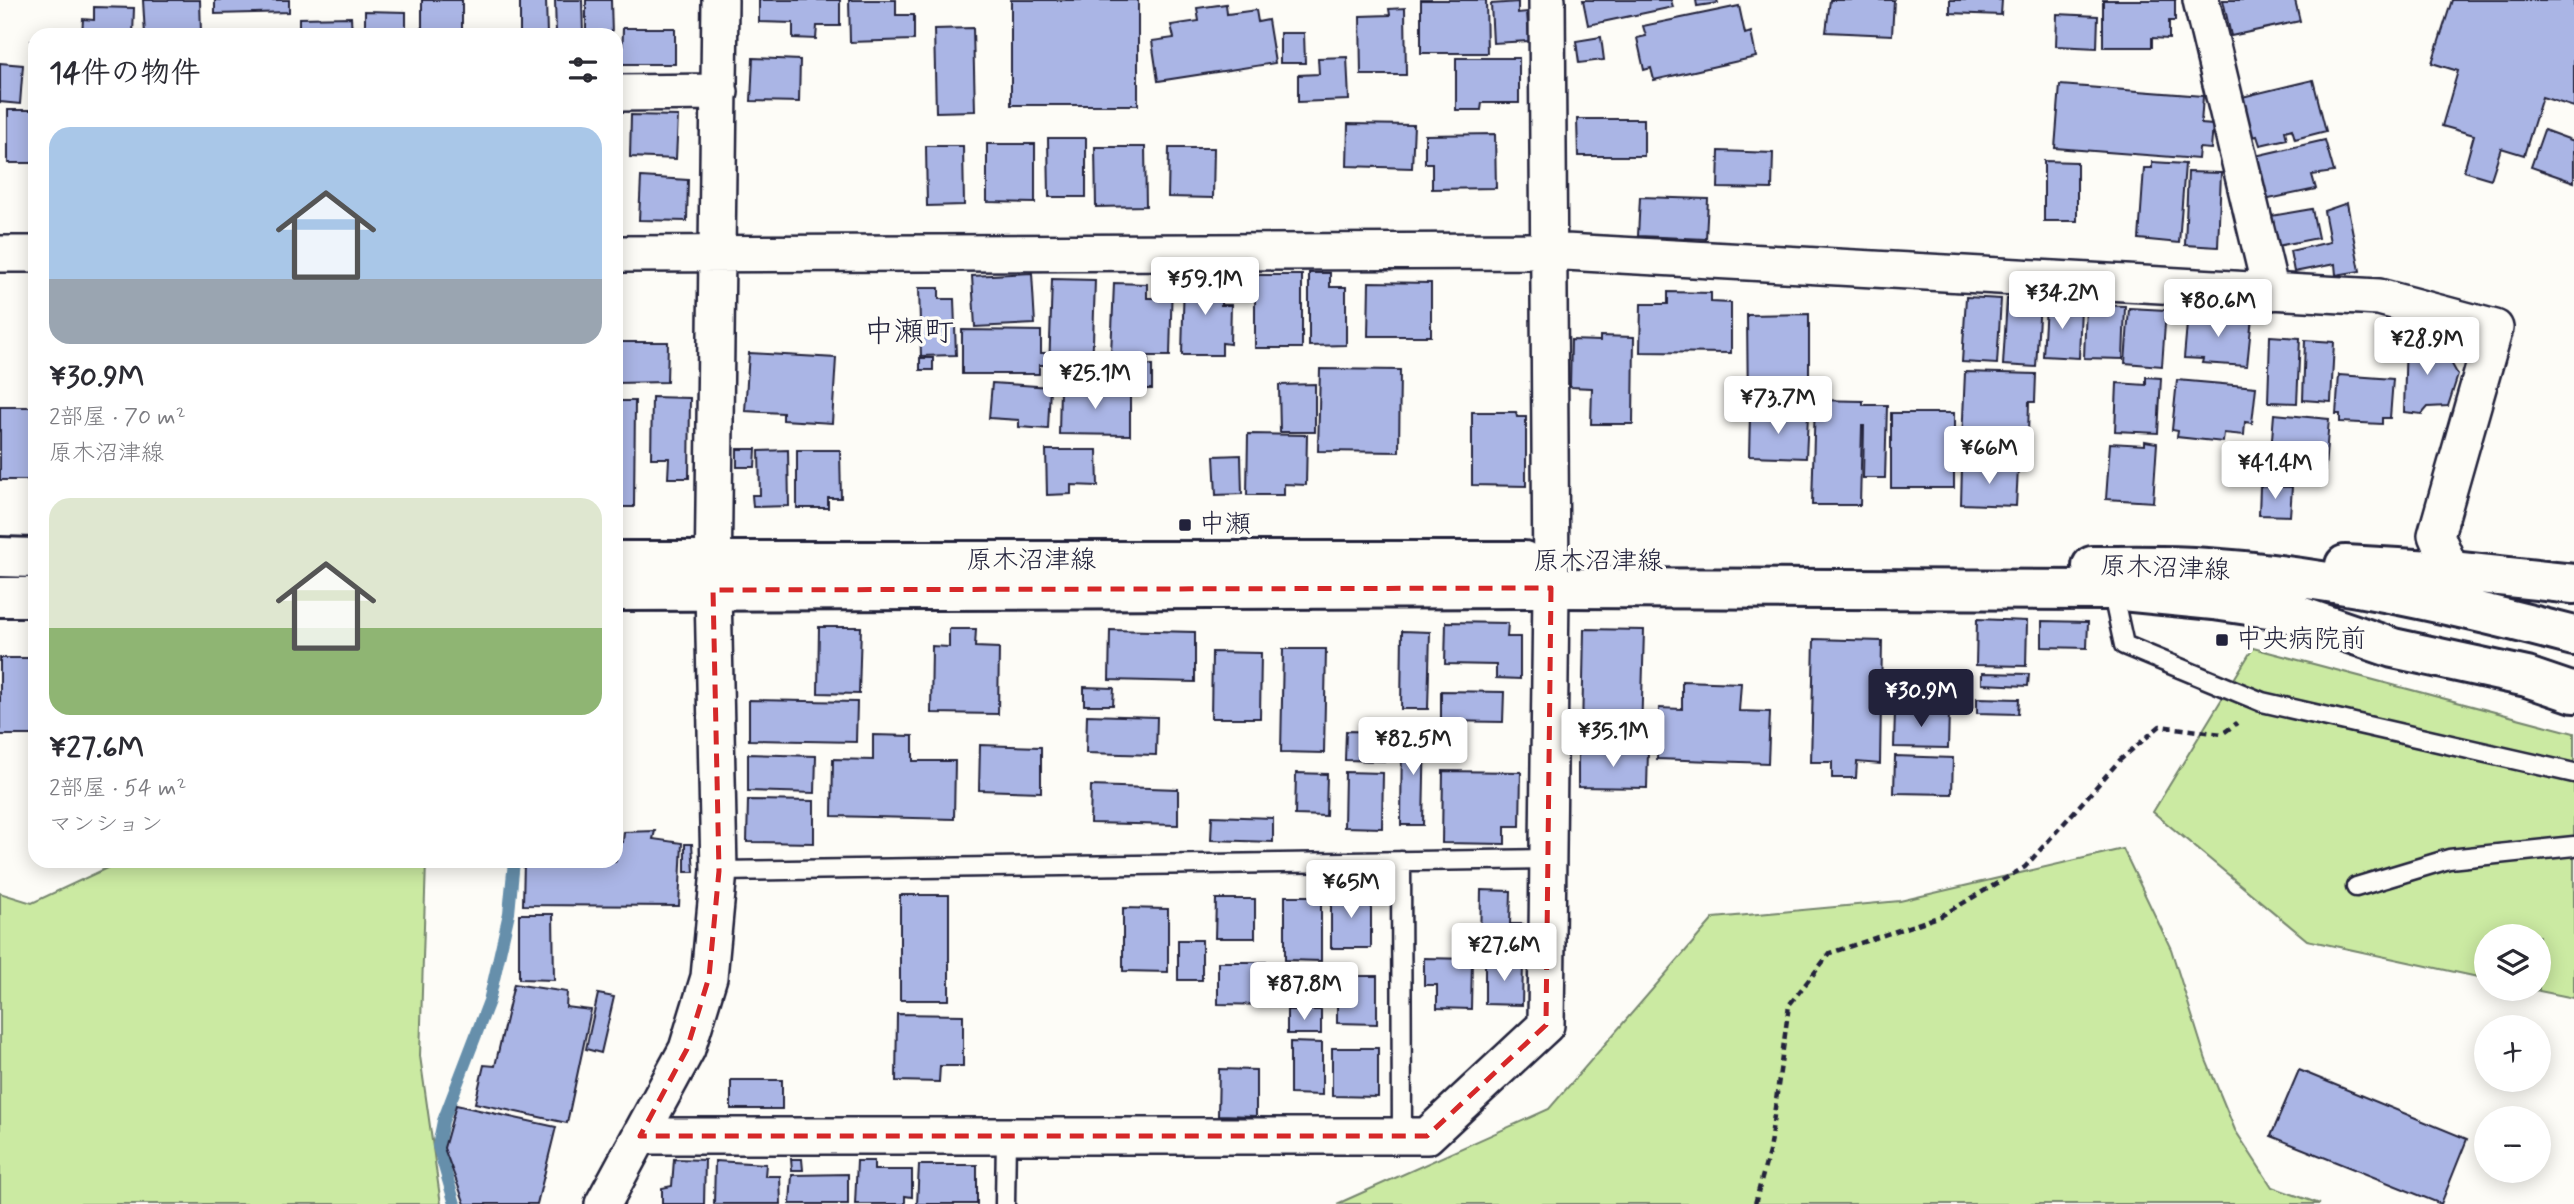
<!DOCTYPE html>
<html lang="ja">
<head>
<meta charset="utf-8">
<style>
	:root { --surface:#fff; --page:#f2f2f3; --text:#2b2b33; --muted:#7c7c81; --accent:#22223b }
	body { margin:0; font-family:Mynerve,"Klee One",sans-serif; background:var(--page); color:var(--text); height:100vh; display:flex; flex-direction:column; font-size:26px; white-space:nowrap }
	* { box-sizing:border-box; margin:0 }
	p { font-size:23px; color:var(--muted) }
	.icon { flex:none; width:38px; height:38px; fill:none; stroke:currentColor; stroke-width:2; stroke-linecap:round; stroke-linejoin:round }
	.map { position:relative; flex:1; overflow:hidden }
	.details { position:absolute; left:28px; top:28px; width:595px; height:840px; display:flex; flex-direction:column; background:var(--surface); border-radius:21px; box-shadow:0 4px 18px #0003 }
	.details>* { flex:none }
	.buttons { position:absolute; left:2474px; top:924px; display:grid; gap:14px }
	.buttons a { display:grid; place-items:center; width:77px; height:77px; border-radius:50%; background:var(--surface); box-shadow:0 4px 18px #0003; font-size:35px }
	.price { position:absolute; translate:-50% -60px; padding:0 16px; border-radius:7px; background:#fff; color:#222; font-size:23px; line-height:46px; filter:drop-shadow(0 2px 4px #0008) }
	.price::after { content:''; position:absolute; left:50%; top:42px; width:21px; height:16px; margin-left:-10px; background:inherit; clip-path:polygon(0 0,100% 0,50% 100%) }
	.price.active { background:var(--accent); color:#fff }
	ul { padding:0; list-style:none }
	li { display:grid; align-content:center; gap:14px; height:371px; padding:0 21px }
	li span { display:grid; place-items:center; height:217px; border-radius:21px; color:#555 }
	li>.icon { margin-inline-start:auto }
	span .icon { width:126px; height:126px; fill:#fffc; stroke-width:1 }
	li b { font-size:30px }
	h2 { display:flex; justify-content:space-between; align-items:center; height:84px; padding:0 21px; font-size:30px }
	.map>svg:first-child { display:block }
	.green { fill:#cbeaa2; stroke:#76866e; stroke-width:2 }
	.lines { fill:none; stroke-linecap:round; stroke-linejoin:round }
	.stream { stroke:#668fab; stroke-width:12 }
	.building { fill:#aab5e5; stroke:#22223b; stroke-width:2 }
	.lane-casing { stroke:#22223b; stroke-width:23 }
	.street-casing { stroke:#22223b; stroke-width:40 }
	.secondary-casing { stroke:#22223b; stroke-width:44 }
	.path { stroke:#22223b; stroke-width:4.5; stroke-dasharray:7 5; stroke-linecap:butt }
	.lane { stroke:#fdfcf7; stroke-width:18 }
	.street { stroke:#fdfcf7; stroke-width:35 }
	.secondary { stroke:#fdfcf7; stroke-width:38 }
	.marked { fill:none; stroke:#d62828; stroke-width:5; stroke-dasharray:14 9; stroke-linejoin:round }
	.poi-dot { fill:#22223b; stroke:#fdfcf7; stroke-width:2.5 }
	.labels { text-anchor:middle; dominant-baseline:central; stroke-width:7; stroke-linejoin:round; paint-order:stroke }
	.poi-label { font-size:26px; fill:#22223b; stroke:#fdfcf7; text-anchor:start }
	.street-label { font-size:26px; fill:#22223b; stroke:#fdfcf7 }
	.quarter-label { font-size:30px; fill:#22223b; stroke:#fdfcf7 }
</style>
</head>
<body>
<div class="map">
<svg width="2574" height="1204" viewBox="0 0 2574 1204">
	<rect width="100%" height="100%" fill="#fdfcf7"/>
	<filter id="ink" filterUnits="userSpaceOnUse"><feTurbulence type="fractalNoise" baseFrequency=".0143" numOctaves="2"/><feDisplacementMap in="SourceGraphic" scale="14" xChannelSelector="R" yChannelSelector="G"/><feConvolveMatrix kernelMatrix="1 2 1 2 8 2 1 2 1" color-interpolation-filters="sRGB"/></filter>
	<g filter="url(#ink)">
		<path class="green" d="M2253 648 2574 733V998L2530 989H2539V936H2487V979L2307 940 2153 812Z
			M2123 849 2171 949 2206 1060 2235 1130 2272 1187 2320 1204H1337L1549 1109 1714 918 1900 901Z
			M122 861H426L420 1056 441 1204H0V893L32 903Z"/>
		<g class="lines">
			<path class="stream" d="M455 1204 438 1146 443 1121 489 1001 509 913 514 861"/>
		</g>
		<path class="building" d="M143 0H200L201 33 145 35Z
			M215 0H289V12L215 14Z
			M422 0H462V35H422Z
			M520 0H546L547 35H520Z
			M555 0H582L583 35H556Z
			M586 0H611L612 35H586Z
			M759 0H840V26H817L816 39 793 38V23L759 22Z
			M849 0H896V15H914V40L850 42Z
			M1011 0H1138V105H1011Z
			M1421 0H1486L1487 53H1421Z
			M1583 0H1671L1673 7 1588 25Z
			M1696 0H1717L1718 3 1697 6Z
			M1830 0H1894L1892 35 1826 32Z
			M1950 0H2002L2001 15 1950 13Z
			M2103 0H2175V21H2169V39L2152 38V47H2103Z
			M2223 0H2295L2300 21 2231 36Z
			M2452 0H2574V107L2542 97 2524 155 2501 148 2491 179 2464 171 2474 135 2442 126 2458 71 2432 63Z
			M1518 2V13L1527 12 1529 41 1493 43 1491 4Z
			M1226 4 1227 14 1256 10 1258 22 1268 20 1275 63 1158 81 1152 41 1174 38 1171 25 1199 21 1197 8Z
			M1739 6 1745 34 1751 32 1756 57 1654 80 1651 68 1644 70 1637 38 1646 36 1643 26Z
			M94 7 134 8 133 35H82L83 19 94 20Z
			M1405 8 1406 75H1361L1360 16 1390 15 1389 9Z
			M365 11 406 12V35H365Z
			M2057 14 2098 16 2097 48 2056 46Z
			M351 17 352 35H299V18Z
			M623 28H675V64H622Z
			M973 28 975 111 936 112 934 29Z
			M1280 33H1304L1305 63H1280Z
			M1601 37 1604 60 1579 63 1576 41Z
			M31 41H35V97H30Z
			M1347 57 1349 100 1298 102V75L1319 74 1318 58Z
			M753 58 800 60 799 102 751 101Z
			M1456 58H1519V103H1482L1481 110H1456Z
			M0 63 23 65 20 104 0 102Z
			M2313 80 2326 131 2295 139 2292 129 2285 131 2287 139 2260 145 2257 136 2248 138 2238 98Z
			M2060 85 2203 96 2201 124 2213 125 2211 149 2199 148 2198 159 2055 148Z
			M8 110H35V163H8Z
			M631 115 678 116 676 159 630 157Z
			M1577 119H1644V156H1578Z
			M1348 124 1414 125 1412 168 1347 166Z
			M2544 130 2574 141V182L2531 167Z
			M1495 134 1496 188 1432 189V163H1425V135Z
			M1048 138H1086V197H1049Z
			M2325 140 2334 172 2312 175 2316 189 2264 200 2255 156Z
			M987 144H1035V203L987 202Z
			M926 146H963L964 205 927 206Z
			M1095 147H1145L1146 206 1096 207Z
			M1169 148H1214L1213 198 1168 197Z
			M1719 151 1773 153 1772 189 1718 188Z
			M2044 161 2077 162V221H2044Z
			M2152 162 2185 164 2179 243 2139 239 2144 168H2152Z
			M2188 172 2221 173 2218 247 2185 245Z
			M641 177 688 180 687 221 639 220Z
			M1640 197 1708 199 1706 239 1638 236Z
			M2347 203 2360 271 2336 275 2335 264 2294 272 2290 251 2330 242 2324 211Z
			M2312 209 2318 238 2277 246 2271 216Z
			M1032 273 1035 324 975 327 972 276Z
			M1309 273H1330V287H1346V345L1309 346Z
			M1255 275H1302V348H1255Z
			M1184 277 1222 278 1221 305H1231L1230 344 1222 343V355H1182Z
			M1052 279 1095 280 1092 373 1049 371Z
			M1158 279H1172L1170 356H1148V362L1121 361V355L1111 354 1114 283 1147 284V298H1158Z
			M1369 282 1431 283V336H1368Z
			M919 288H939V299H954L956 355 921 356Z
			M1668 292 1711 293V302L1731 303V353L1640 352 1641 304H1668Z
			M1966 297 2001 299 1997 364 1962 362Z
			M2007 299 2040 301 2036 367 2003 365Z
			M2046 305 2081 306 2079 358 2043 356Z
			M2086 305 2125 306 2123 359 2084 358Z
			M2129 308 2166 310 2162 366 2125 363Z
			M2188 312 2252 317 2247 366 2202 363 2203 359 2184 358Z
			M1809 314V411L1748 410 1747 315Z
			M962 330 1041 331V353H1045L1046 365H1039V374H962Z
			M1600 336 1634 337 1633 424H1591L1592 388 1570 387 1571 340 1600 341Z
			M2270 336 2300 338 2297 403 2268 402Z
			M2406 337 2444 350 2458 375 2448 406 2428 407 2422 414 2404 412Z
			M2305 340 2334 342 2331 402 2303 400Z
			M616 342H668L667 382 616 383Z
			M749 353 836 358 832 423 783 420V413L745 411Z
			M920 358H933V370H920Z
			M1152 365V389H1137V366Z
			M1320 369 1400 370 1399 452 1318 451Z
			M1965 372 2036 374 2035 402H2029L2028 434 1998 433 1997 442 1962 441Z
			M2339 375 2393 379 2390 418H2382V424L2340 422V414H2336Z
			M2146 377 2161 378 2158 433 2115 431 2117 383 2146 385Z
			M2177 380 2256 387 2252 423 2245 422 2244 435 2224 433 2223 442 2177 437 2178 431 2172 430Z
			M992 383 1050 387 1048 429 1019 427V420L989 418Z
			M1315 384V432H1280L1279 385Z
			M1060 387 1130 388V435L1059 434Z
			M652 397 690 398 689 478H668L669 458H651Z
			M1815 400 1863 401V405H1887L1885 478H1863L1864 426H1862L1860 505H1812Z
			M616 401H635L634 507H616Z
			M0 407H35V480H0Z
			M1472 412H1516L1517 417H1526V486L1472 485Z
			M1891 413H1954V488H1891Z
			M1750 414 1808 416 1806 458 1749 456Z
			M2274 414 2329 419 2324 481 2269 476Z
			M1248 434 1307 435 1306 485 1284 484V495H1247Z
			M2145 441 2157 443 2153 502 2106 499 2110 443 2145 445Z
			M737 449H756L755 467H737Z
			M788 450 789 506 753 507 752 495H760L759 451Z
			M797 450H840L841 498H828V508H797Z
			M1046 450H1097L1098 486 1071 485V494L1047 495Z
			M1241 455 1242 494 1216 495 1214 456Z
			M2231 455 2249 457 2245 481 2227 478Z
			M1962 467 2018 469 2016 506 1961 504Z
			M2260 486 2292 487 2290 516 2259 515Z
			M1977 619 2027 621 2026 666 1976 665Z
			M2042 621 2088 622 2087 648 2042 647Z
			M1446 622 1508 623 1507 637H1520V679L1496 678V665L1445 664Z
			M819 627H861L859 694 818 693Z
			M949 629H976L975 647 999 648 998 714 931 713 932 646 949 647Z
			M1584 629 1644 630 1641 735 1582 734Z
			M1110 630 1195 632V682L1109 680Z
			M1402 631 1430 632 1428 709H1401Z
			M1814 639 1882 641 1880 764 1857 762 1856 778H1832V762H1811Z
			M1283 649H1326L1324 753 1281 752Z
			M1212 652 1261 653 1260 718H1211Z
			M0 658H35V735H0Z
			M1982 673 2029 674 2028 686 1982 684Z
			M1682 681 1741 683 1739 711 1770 712 1768 763 1657 759 1659 708 1682 709Z
			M1084 687 1114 688 1113 705H1084Z
			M1441 691 1504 692 1503 722 1441 721Z
			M1977 698 2019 699 2018 714 1977 713Z
			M749 700 857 702 856 742 749 740Z
			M1895 710 1949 712 1948 748 1894 747Z
			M1087 715 1157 717 1156 755 1086 753Z
			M1402 730H1425L1423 825H1401Z
			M1346 731 1384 732V761L1345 760Z
			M873 735 913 736V761H955L954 819 832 816 833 759 873 760Z
			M980 745 1041 747V792L979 790Z
			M1578 750 1648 751 1647 788 1578 787Z
			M748 754 816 756 815 793 748 791Z
			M1895 756 1953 758 1952 794 1894 793Z
			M1443 771 1521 772 1520 826H1505V844L1442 843Z
			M1345 772 1383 773 1382 828 1344 827Z
			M1296 773 1327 774 1326 816 1295 815Z
			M1091 786 1178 789V825L1090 823Z
			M748 800 814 801V843L747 842Z
			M1212 816 1273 818V842L1211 840Z
			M655 831 653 839 682 843 679 906 523 905 524 861H616V842H623L624 832Z
			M685 844H692L694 872H685Z
			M1481 890 1511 891 1510 924H1523V947L1480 946Z
			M1331 892H1371V948H1331Z
			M900 895H949V1000H900Z
			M1285 896H1321V961L1285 960Z
			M1216 899H1255V938H1215Z
			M1123 908 1168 909V972L1123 971Z
			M519 914H553L554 980 519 979Z
			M1178 940H1202V980H1178Z
			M1424 958 1472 959 1471 1009 1437 1008V985H1424Z
			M1218 962H1271L1270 1005 1218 1004Z
			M1485 962 1523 963 1522 1005 1485 1004Z
			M1288 975H1321V1005H1288Z
			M1337 976H1377V1024L1337 1023Z
			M514 984 567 992 566 1007 591 1010 567 1123 475 1103 484 1065 495 1066Z
			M598 994 614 997 601 1053 586 1049Z
			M1287 1010H1321V1034H1287Z
			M897 1014 963 1015V1066H940L939 1082 896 1081Z
			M1290 1042 1322 1043V1095L1290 1094Z
			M1332 1048H1378V1097L1332 1096Z
			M1219 1069 1256 1070V1116L1218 1115Z
			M2299 1070 2467 1139 2441 1204 2271 1136Z
			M731 1080H782V1109H731Z
			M456 1105 556 1127 537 1204H465L444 1148Z
			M674 1159 705 1160 704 1204H662V1188L672 1186Z
			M791 1159H802L803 1170H792Z
			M715 1161 766 1164 765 1176H780L781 1204H714Z
			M857 1161H874V1170H912V1197L905 1196V1204H855Z
			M919 1165H977V1204H917Z
			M848 1174V1204H790L792 1175Z"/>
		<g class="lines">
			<g class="lane-casing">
				<path id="lane" d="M2112 590 2124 645 2262 702 2574 773
					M1401 861 1402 1136
					M719 871 1548 859
					M2356 887 2449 859 2574 846
					M1005 1204 1006 1136"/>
			</g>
			<g class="street-casing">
				<path id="street" d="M2201 0 2271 292
					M616 93 720 92
					M0 254H35
					M616 254 1547 251 2379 297 2495 328 2436 535 2451 571
					M640 1136H1427L1546 1025 1551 588 1547 0
					M603 1204 687 1049 709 977 719 871 713 590 720 0"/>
			</g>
			<g class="secondary-casing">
				<path id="secondary" d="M0 557 35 558
					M616 561H1524
					M2345 565 2451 571 2574 584
					M2092 566C2125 566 2159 565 2193 567 2319 574 2452 604 2574 636
					M616 591 1551 588 2112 590 2214 600 2282 610 2393 648 2527 677 2574 693
					M0 597H35"/>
			</g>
			<path class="path" d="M1755 1204 1769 1152 1789 1005 1830 953 1941 916 2025 867 2120 760 2160 726 2222 734 2237 723"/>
			<use href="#lane" class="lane"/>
			<use href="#street" class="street"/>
			<use href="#secondary" class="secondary"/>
		</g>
	</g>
	<path class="marked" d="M1551 588 1546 1025 1427 1136H640L687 1049 709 977 719 871 713 590Z"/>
	<g class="poi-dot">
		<rect x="1178" y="518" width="14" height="14" rx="3.5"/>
		<rect x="2215" y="633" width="14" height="14" rx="3.5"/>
	</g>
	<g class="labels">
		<g class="poi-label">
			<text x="1199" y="525">中瀬</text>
			<text x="2236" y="640">中央病院前</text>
		</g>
		<g class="street-label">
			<text x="1031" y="561">原木沼津線</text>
			<text x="1598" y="562">原木沼津線</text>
			<text transform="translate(2165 569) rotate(2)">原木沼津線</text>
		</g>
		<g class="quarter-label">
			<text x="909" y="332">中瀬町</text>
		</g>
	</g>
</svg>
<div class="buttons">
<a><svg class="icon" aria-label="layers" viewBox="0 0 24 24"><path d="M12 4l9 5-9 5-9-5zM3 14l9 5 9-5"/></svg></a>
<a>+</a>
<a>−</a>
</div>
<b class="price" style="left:1205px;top:317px">¥59.1M</b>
<b class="price" style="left:2062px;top:331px">¥34.2M</b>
<b class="price" style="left:2218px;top:339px">¥80.6M</b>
<b class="price" style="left:2427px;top:377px">¥28.9M</b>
<b class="price" style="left:1095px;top:411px">¥25.1M</b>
<b class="price" style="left:1778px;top:436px">¥73.7M</b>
<b class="price" style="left:1989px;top:486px">¥66M</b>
<b class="price" style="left:2275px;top:501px">¥41.4M</b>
<b class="price active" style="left:1921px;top:729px">¥30.9M</b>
<b class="price" style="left:1613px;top:769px">¥35.1M</b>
<b class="price" style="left:1413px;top:777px">¥82.5M</b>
<b class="price" style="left:1351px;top:920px">¥65M</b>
<b class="price" style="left:1504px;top:983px">¥27.6M</b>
<b class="price" style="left:1304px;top:1022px">¥87.8M</b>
<section class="details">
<h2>14件の物件<svg class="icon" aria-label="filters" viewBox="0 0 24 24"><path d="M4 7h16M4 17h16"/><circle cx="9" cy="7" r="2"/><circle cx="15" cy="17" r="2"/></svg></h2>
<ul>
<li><span style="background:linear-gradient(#a9c7e8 70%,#9aa5b1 0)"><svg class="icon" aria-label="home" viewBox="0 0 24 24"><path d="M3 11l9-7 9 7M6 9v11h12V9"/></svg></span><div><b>¥30.9M</b><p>2部屋 · 70 m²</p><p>原木沼津線</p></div></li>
<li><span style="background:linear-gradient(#dfe7d0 60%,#8fb573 0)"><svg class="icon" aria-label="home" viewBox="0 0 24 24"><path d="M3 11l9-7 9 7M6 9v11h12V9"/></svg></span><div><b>¥27.6M</b><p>2部屋 · 54 m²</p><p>マンション</p></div></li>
</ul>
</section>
</div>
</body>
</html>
